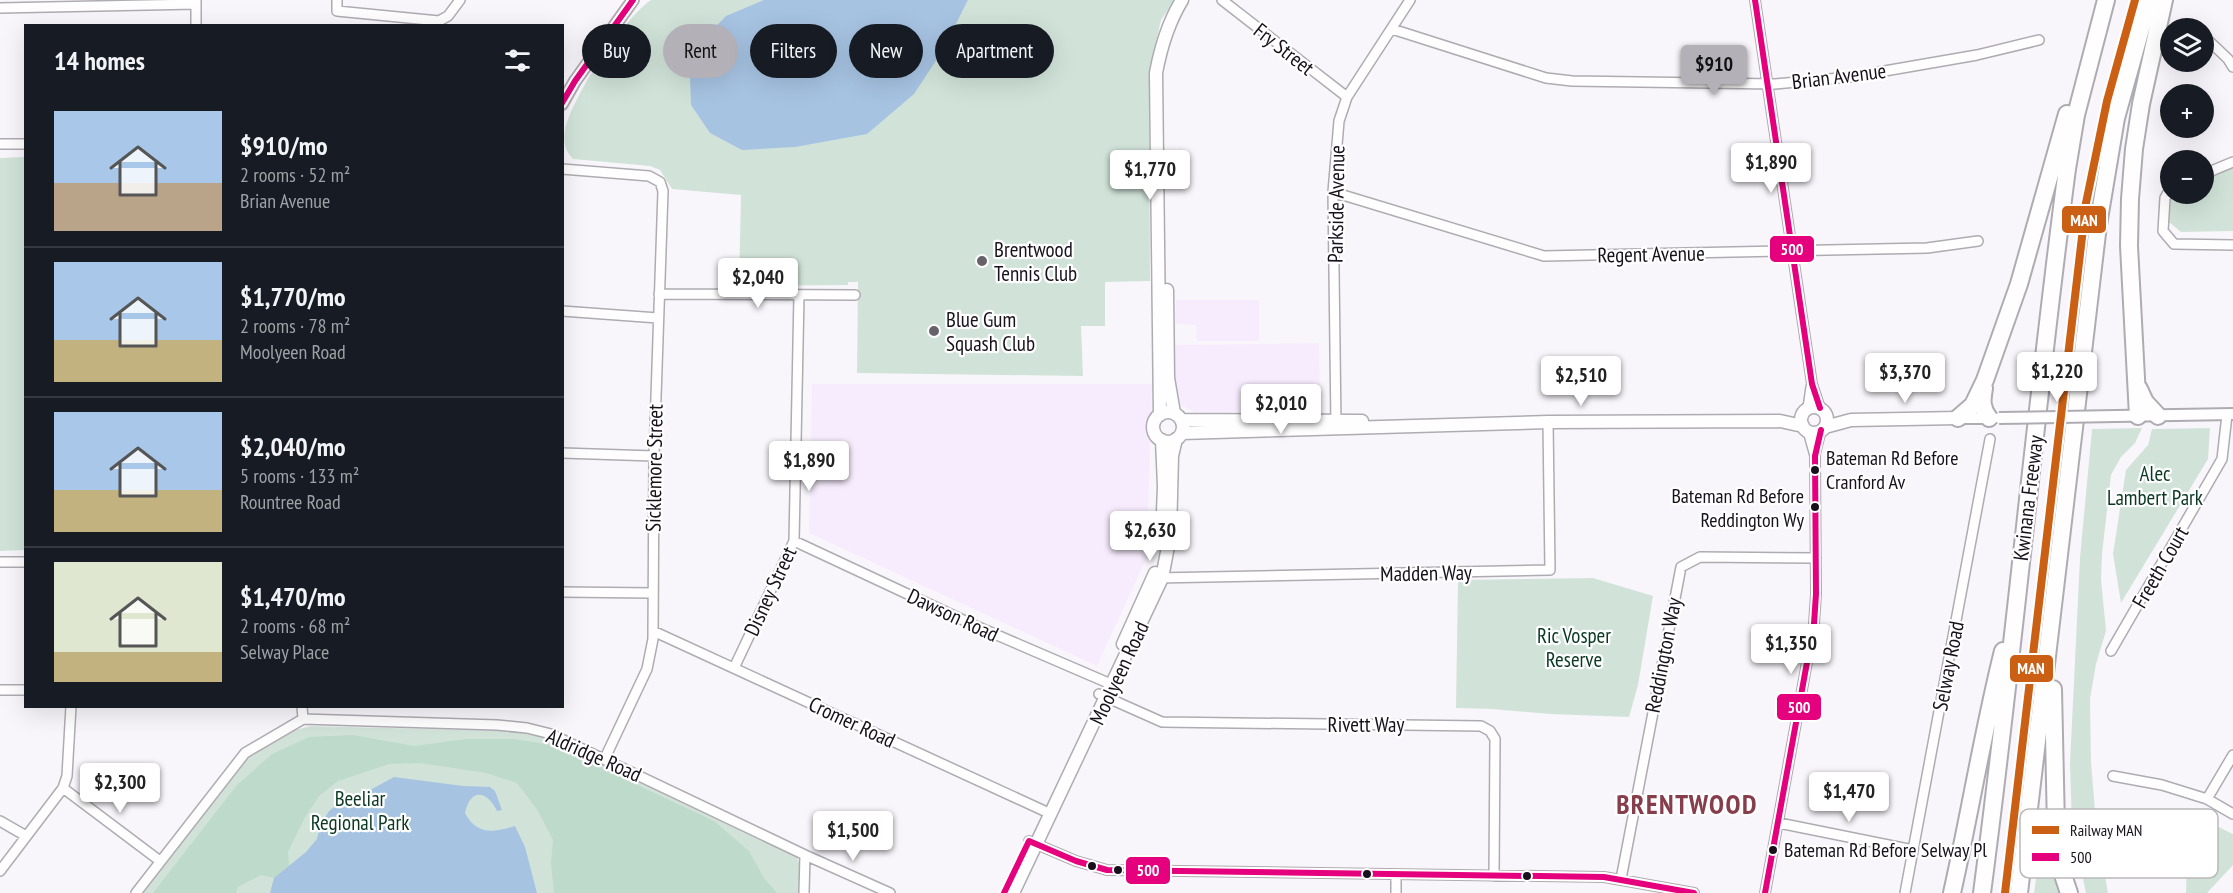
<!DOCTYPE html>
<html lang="en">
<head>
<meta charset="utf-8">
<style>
	:root { --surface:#171b24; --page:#242831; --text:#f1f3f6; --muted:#9ea1a6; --line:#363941; --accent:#b3b1b7 }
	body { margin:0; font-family:"PT Sans Narrow",sans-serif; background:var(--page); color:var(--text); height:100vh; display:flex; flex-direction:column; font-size:22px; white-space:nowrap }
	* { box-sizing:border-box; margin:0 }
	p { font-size:20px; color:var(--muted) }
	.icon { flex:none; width:33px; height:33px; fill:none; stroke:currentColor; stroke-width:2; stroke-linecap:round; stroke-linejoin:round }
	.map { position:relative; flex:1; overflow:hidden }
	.details { position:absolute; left:24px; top:24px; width:540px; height:684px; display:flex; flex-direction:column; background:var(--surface); border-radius:0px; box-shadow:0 6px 24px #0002 }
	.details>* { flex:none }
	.guide { position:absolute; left:582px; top:24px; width:570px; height:54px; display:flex; gap:12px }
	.fabs { position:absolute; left:2160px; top:18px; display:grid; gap:12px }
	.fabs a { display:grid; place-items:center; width:54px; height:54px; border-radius:50%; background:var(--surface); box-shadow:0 6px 24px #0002; font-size:30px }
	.price { position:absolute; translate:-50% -51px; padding:0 14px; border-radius:6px; background:#fff; color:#222; font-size:20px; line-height:39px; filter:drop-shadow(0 2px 3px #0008) }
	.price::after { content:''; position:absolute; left:50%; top:36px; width:18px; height:14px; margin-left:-9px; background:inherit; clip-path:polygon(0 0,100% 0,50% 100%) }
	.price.on { background:var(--accent); color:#111 }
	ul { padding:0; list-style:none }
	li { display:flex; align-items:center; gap:18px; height:150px; padding:0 30px }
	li+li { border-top:2px solid var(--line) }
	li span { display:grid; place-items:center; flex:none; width:168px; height:120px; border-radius:0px; color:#555 }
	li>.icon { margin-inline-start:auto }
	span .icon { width:72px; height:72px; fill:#fffc; stroke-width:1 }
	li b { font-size:26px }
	h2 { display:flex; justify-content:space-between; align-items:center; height:72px; padding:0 30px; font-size:26px }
	.chip { padding:0 21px; border-radius:27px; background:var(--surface); box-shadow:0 6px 24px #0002; font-size:21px; line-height:54px }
	.chip.on { background:var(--accent); color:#111 }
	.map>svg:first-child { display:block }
	.built { fill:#f7ecfd }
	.green { fill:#d1e3d9 }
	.forest { fill:#bedaca }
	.water { fill:#a6c3e2 }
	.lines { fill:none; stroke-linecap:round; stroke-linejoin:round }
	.minor-casing { stroke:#afabb2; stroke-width:12 }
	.tertiary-casing { stroke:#afabb2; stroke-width:14 }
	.secondary-casing { stroke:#afabb2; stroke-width:15 }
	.motorway-casing { stroke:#afabb2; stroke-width:20 }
	.minor { stroke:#fefefe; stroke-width:9 }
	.tertiary { stroke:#fefefe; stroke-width:10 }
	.secondary { stroke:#fefefe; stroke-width:12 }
	.motorway { stroke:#fefefe; stroke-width:16 }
	.tertiary-bridge-casing { stroke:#afabb2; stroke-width:14; stroke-linecap:butt }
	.tertiary-bridge { stroke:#fefefe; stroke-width:10 }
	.bus-1-casing { stroke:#fff; stroke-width:10 }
	.bus-1 { stroke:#e5007d; stroke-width:6 }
	.rail-1-casing { stroke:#fff; stroke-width:12 }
	.rail-1 { stroke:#cb6015; stroke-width:8 }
	.poi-dot { fill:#676169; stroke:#fff; stroke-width:2 }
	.bus-dot { fill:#18111b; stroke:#fff; stroke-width:2 }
	.labels { text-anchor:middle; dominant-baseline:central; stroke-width:4.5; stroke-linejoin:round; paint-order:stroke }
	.bus-label { font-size:20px; fill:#18111b; stroke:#fff; text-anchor:start }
	.street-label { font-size:21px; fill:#18111b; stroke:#fff }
	.poi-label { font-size:21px; fill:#18111b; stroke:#fff; text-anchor:start }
	.park-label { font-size:21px; fill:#0a3822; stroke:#fff }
	.district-label { font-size:27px; font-weight:bold; letter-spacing:1.5px; fill:#863d4c; stroke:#fff }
	.key { fill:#fff; stroke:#bab8bb; stroke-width:1.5 }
	.key-label { font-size:16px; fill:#18111b }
	.line-badge { stroke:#fff; stroke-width:2 }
	.badge-label { font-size:16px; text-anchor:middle; font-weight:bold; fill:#fff }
</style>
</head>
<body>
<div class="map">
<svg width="2233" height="893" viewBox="0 0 2233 893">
	<rect width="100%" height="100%" fill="#f9f6fb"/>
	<path class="built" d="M1176 300H1259V341H1197L1196 325 1175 324Z
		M1319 343 1320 411 1194 412 1178 404 1171 388V345Z
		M812 384H1152L1147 557 1097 666 809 533Z"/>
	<path class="green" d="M651 0H1175L1161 20 1149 73 1150 281 1105 282V326H1081L1083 376 857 373 858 282H848V285L739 286 741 195 672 189 660 170 650 166 573 159C565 151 563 141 565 130 572 97 624 18 651 0Z
		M25 157V550L0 551V158Z
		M2233 168V231L2181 232 2169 222 2171 197 2175 194H2204V178Z
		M2142 428 2135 443 2121 457 2111 475 2102 554 2101 579 2106 631 2096 664 2090 699 2091 762 2096 823 2108 893H2086L2072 828 2070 763 2080 558 2092 429Z
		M2210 428 2208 459 2121 603 2113 554 2126 470 2148 445 2152 429Z
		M1593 578 1653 596 1638 685 1629 717 1550 714 1492 709 1456 708 1458 580Z
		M311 726 511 731 552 739 796 855 802 870 803 893H143L246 757 295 730Z
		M2194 815 2233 834V865L2207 893H2186L2187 852Z
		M2041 845 2048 846 2060 893H2034Z"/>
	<path class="forest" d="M353 735 414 746 466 739H515L552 745 714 821 749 851 764 878 777 893H554L551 863 553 840 538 811 517 783 486 773 420 763 389 764 338 781 319 796 305 817 288 852 289 866 274 878 261 875 238 887 236 893H153L237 785 272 754 309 737Z"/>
	<path class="water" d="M764 0H968L941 53 914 94 867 134 795 147 742 150 710 133 691 105 690 78 703 40 726 16Z
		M394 777 463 786 490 787 495 791 502 810 497 811C487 790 470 788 465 813 477 836 494 832 515 826L525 847 537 893H270L274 878 306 852 317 839 320 826 329 811 338 804 350 801Z"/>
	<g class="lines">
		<g class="minor-casing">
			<path id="minor" d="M196 0V26
				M337 0V11L439 21 448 16 460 0
				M1222 0 1347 97
				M1755 0 1812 384 1820 408
				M0 8 196 4
				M1392 29 1546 78 1572 81 1775 84 1850 77 1977 55 2039 40
				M2208 40 2228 59 2233 67
				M0 144H26
				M562 169 649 176 660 182 663 191 654 456 653 639 647 669 605 758
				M2204 174 2233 162
				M2170 189 2165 198 2163 231 2174 244 2233 245
				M1333 192 1544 256 1927 248 1978 241
				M659 294 855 295
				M562 311 658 318
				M1808 408 1811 387
				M1336 426 1333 192 1339 121 1347 97 1410 0
				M562 453 654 456
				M1815 454 1821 430
				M794 541 976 626 1113 685
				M0 562H26
				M1156 578 1550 570 1548 422
				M562 592 652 593
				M653 631 1051 814
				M2111 651 2222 459 2227 415
				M734 668 794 541 799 295
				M0 690H26
				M1099 694 1162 722 1481 726 1490 731 1495 739 1494 876
				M302 706 303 719
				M2113 776 2162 785 2207 799 2233 814
				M63 788 160 861
				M2207 799 2233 755
				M0 821 26 836
				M1779 823 1913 850
				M1029 841 1076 861 1107 870 1604 877 1694 893
				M0 871 63 788 67 776 71 706
				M1621 879 1681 567 1700 557 1816 558
				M136 893 245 753 303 719 497 725 527 728 551 734 805 855 890 893
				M804 893 805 855
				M1396 893V875
				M1765 893 1814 624 1816 594 1815 456 1808 431
				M1905 893 1990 439"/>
		</g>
		<g class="tertiary-casing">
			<path id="tertiary" d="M562 104 575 81 633 0
				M2116 416 2233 414
				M1958 418H1993"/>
		</g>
		<g class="secondary-casing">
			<path id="secondary" d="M1167 290 1168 378 1174 413
				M1801 420a13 13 0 1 1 26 0a13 13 0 1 1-26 0Z
				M1153 427a15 15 0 1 1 30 0a15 15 0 1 1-30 0Z
				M1160 415 1156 73C1161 46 1168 23 1182 0
				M1181 420 1362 421
				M1825 427 1851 420 1958 418
				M1182 433 1548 422 1780 421 1803 426
				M1162 440 1164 486 1162 538
				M1123 644 1155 573
				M1013 893 1162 578 1170 536 1172 456 1176 439"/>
		</g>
		<g class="motorway-casing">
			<path id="motorway" d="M1984 388C1982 400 1981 408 1989 418
				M2139 389 2145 402 2158 416
				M2138 416 2129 246 2130 199 2134 149 2141 104 2164 0
				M1958 418 1973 405 1985 380 2019 284 2067 114
				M2053 689 2056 827 2063 875 2069 893
				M1952 893C1970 813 1983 731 2003 651
				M1982 893C2014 652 2035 410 2067 169L2076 115 2106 0
				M2019 893 2098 225 2116 118 2149 0"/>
		</g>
		<use href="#minor" class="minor"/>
		<use href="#tertiary" class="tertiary"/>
		<use href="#secondary" class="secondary"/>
		<use href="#motorway" class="motorway"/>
		<g class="tertiary-bridge-casing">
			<path id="tertiary-bridge" d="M1999 418 2116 416"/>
		</g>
		<use href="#tertiary-bridge" class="tertiary-bridge"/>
		<g class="bus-1-casing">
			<path id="bus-1" d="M1755 0 1812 384 1820 408
				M562 103 575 81 633 0
				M1004 893 1029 841 1076 861 1107 870 1604 877 1694 893
				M1765 893 1814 624 1816 594 1815 456 1821 430"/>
		</g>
		<use href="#bus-1" class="bus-1"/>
		<g class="rail-1-casing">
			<path id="rail-1" d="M2005 893 2086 203 2107 101 2135 0"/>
		</g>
		<use href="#rail-1" class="rail-1"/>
	</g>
	<g class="poi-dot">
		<circle cx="982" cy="261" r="6"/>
		<circle cx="934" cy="331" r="6"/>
	</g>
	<g class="bus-dot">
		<circle cx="1815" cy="470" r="5"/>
		<circle cx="1815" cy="507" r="5"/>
		<circle cx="1773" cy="850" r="5"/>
		<circle cx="1092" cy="866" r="5"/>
		<circle cx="1118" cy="870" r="5"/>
		<circle cx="1367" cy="874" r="5"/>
		<circle cx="1527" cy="876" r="5"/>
	</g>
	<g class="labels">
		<g class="bus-label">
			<text x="1826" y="458">Bateman Rd Before<tspan x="1826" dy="24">Cranford Av</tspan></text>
			<text x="1804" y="496" text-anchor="end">Bateman Rd Before<tspan x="1804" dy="24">Reddington Wy</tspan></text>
			<text x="1784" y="850">Bateman Rd Before Selway Pl</text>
		</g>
		<g class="street-label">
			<text transform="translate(1284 49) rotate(38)">Fry Street</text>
			<text transform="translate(1839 76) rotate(-7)">Brian Avenue</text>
			<text transform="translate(1336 204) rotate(-89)">Parkside Avenue</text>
			<text transform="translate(1651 254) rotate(-1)">Regent Avenue</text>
			<text transform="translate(654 468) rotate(-89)">Sicklemore Street</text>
			<text transform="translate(2028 498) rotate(-83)">Kwinana Freeway</text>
			<text transform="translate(2160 567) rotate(-60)">Freeth Court</text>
			<text transform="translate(1426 573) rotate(-1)">Madden Way</text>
			<text transform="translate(770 591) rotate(-65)">Disney Street</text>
			<text transform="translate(953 615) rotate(25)">Dawson Road</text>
			<text transform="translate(1663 655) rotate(-79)">Reddington Way</text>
			<text transform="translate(1948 666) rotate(-79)">Selway Road</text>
			<text transform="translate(1119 673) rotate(-65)">Moolyeen Road</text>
			<text transform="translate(852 722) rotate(25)">Cromer Road</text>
			<text x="1366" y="724">Rivett Way</text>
			<text transform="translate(594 755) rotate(24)">Aldridge Road</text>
		</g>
		<g class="poi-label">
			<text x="994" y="249">Brentwood<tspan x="994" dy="24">Tennis Club</tspan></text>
			<text x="946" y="319">Blue Gum<tspan x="946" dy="24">Squash Club</tspan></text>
		</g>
		<g class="park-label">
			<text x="2155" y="473">Alec<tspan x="2155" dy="24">Lambert Park</tspan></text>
			<text x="1574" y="635">Ric Vosper<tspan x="1574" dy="24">Reserve</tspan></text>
			<text x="360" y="798">Beeliar<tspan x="360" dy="24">Regional Park</tspan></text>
		</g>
		<g class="district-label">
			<text x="1687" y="804">BRENTWOOD</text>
		</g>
	</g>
	<rect x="2020" y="809" width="198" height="69" rx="9" class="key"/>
	<rect x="2032" y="826" width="27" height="8" fill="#cb6015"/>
	<rect x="2032" y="853" width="27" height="8" fill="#e5007d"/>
	<g class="key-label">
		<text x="2070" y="836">Railway MAN</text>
		<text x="2070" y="863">500</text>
	</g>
	<g class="line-badge">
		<rect x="2061" y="205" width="46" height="29" rx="6" fill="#cb6015"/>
		<rect x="1769" y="235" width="46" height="28" rx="6" fill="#e5007d"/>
		<rect x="2009" y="654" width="45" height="29" rx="6" fill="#cb6015"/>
		<rect x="1776" y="693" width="46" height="28" rx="6" fill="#e5007d"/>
		<rect x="1125" y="856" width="46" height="29" rx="6" fill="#e5007d"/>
	</g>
	<g class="badge-label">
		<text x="2084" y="226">MAN</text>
		<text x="1792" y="255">500</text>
		<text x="2031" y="674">MAN</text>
		<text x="1799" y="713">500</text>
		<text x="1148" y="876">500</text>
	</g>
</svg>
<div class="fabs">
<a><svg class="icon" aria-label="layers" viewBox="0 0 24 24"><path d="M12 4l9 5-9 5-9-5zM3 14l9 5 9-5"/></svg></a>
<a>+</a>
<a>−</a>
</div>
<b class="price on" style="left:1714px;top:96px">$910</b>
<b class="price" style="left:1771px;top:194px">$1,890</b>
<b class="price" style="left:1150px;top:201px">$1,770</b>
<b class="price" style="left:758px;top:309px">$2,040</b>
<b class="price" style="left:2057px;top:403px">$1,220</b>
<b class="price" style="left:1905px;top:404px">$3,370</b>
<b class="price" style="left:1581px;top:407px">$2,510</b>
<b class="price" style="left:1281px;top:435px">$2,010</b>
<b class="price" style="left:809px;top:492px">$1,890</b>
<b class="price" style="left:1150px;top:562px">$2,630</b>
<b class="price" style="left:1791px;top:675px">$1,350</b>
<b class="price" style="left:120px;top:814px">$2,300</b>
<b class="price" style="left:1849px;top:823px">$1,470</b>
<b class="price" style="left:853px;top:862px">$1,500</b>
<div class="guide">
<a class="chip">Buy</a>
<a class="chip on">Rent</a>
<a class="chip">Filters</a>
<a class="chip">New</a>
<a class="chip">Apartment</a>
</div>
<section class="details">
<h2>14 homes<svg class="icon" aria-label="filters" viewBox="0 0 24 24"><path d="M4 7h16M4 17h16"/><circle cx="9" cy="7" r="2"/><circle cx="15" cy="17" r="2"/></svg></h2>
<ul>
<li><span style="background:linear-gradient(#a9c7e8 60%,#b9a48a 0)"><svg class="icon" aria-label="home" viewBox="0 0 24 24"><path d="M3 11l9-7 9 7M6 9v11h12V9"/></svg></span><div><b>$910/mo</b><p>2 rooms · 52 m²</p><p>Brian Avenue</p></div></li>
<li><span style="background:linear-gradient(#a9c7e8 65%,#c2b280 0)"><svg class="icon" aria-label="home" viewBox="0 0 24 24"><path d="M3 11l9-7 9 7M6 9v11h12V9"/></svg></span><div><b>$1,770/mo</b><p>2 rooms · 78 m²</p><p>Moolyeen Road</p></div></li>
<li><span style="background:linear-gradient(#a9c7e8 65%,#c2b280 0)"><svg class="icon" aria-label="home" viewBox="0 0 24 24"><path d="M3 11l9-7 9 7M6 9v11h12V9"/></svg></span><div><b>$2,040/mo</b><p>5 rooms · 133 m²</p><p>Rountree Road</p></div></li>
<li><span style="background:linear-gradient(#dfe7d0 75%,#c2b280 0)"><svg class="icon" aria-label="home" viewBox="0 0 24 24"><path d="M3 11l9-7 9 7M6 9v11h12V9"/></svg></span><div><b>$1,470/mo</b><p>2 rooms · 68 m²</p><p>Selway Place</p></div></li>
</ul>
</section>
</div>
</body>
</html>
